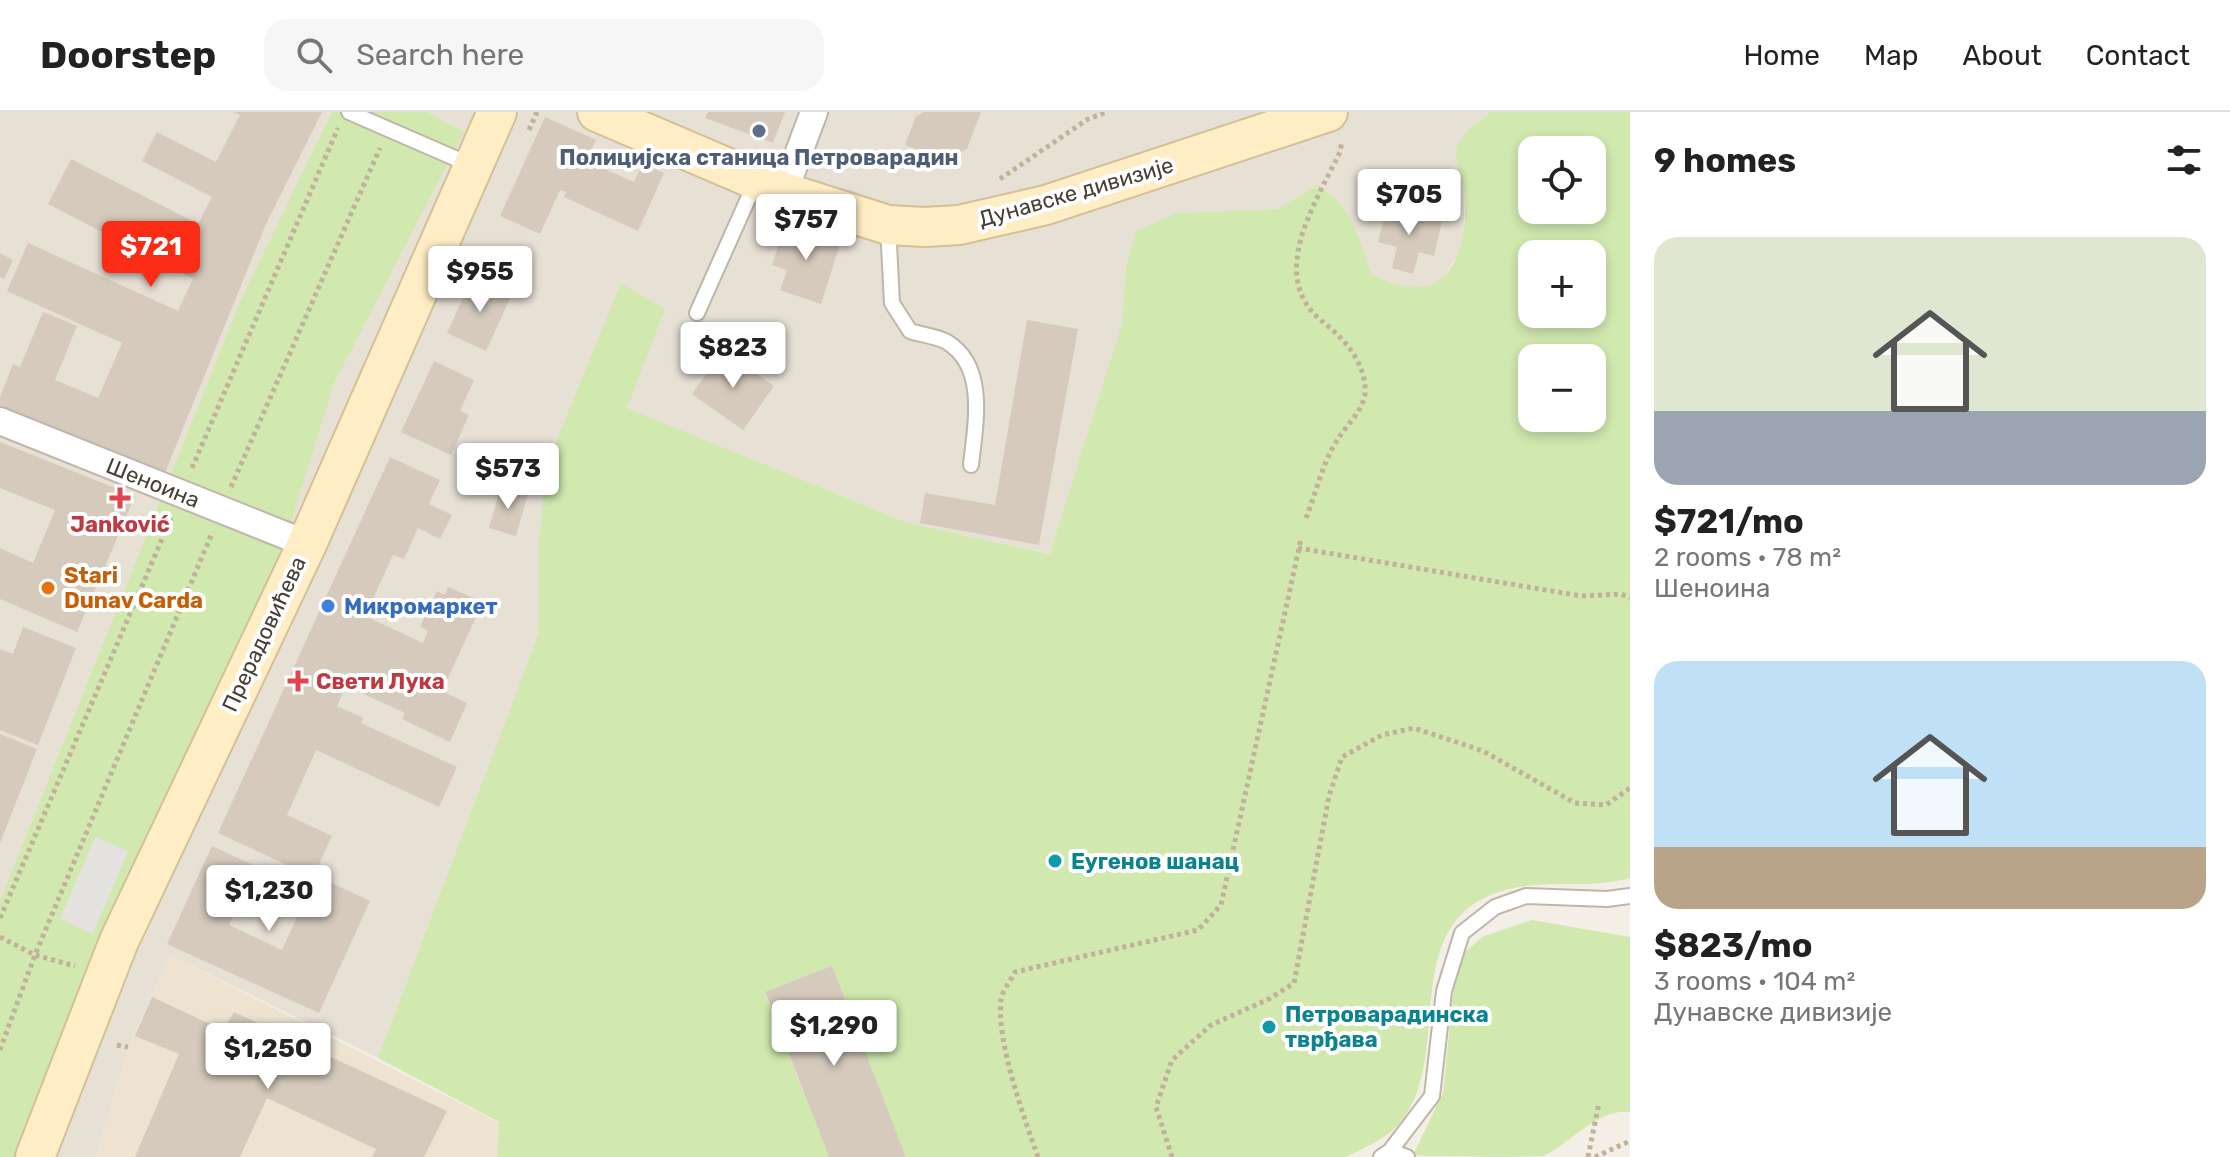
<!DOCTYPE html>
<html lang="en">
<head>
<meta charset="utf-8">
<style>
	:root { --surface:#fff; --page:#f6f6f6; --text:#222; --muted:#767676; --line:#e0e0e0; --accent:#fb2c16 }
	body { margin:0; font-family:Rubik,sans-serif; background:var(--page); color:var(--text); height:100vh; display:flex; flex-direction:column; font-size:30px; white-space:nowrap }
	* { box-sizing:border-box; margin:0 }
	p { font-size:26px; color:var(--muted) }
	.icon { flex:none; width:44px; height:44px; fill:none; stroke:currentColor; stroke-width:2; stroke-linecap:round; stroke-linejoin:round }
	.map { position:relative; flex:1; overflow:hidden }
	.drawer { display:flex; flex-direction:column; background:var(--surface); width:600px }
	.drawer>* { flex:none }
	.fabs { position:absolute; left:1518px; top:24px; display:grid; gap:16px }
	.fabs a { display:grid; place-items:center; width:88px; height:88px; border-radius:16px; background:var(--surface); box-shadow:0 4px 12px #0003; font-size:40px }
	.price { position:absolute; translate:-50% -68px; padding:0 18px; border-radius:8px; background:#fff; color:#222; font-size:26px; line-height:52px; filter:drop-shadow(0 2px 4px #0008) }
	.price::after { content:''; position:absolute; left:50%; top:48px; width:24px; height:18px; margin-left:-12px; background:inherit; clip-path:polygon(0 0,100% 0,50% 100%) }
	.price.active { background:var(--accent); color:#fff }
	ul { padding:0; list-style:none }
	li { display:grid; align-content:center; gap:16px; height:424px; padding:0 24px }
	li span { display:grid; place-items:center; height:248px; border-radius:24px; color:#555 }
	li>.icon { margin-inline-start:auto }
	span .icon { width:144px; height:144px; fill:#fffc; stroke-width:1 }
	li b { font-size:34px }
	h2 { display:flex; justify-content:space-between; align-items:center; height:96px; padding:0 24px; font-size:34px }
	header { display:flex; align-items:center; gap:48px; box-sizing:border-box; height:112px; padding:0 40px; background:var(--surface); border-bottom:2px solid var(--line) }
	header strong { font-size:38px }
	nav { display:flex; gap:44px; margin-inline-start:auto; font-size:28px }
	.search { width:560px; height:72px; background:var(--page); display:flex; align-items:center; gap:20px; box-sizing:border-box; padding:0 28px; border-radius:24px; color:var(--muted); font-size:30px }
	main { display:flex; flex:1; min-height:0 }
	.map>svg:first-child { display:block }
	.residential { fill:#e7e0d5 }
	.education { fill:#ede3d0 }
	.green { fill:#d1e8af; fill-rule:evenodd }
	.parking { fill:#e4e2df }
	.building { fill:#d5cabc }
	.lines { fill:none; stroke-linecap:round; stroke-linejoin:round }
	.lane-casing { stroke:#bfb6a9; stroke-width:18 }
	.street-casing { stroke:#bfb6a9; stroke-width:30 }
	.secondary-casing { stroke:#d4c096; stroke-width:42 }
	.path { stroke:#c1b19a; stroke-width:5; stroke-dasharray:4 4; stroke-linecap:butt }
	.lane { stroke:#fff; stroke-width:14 }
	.street { stroke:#fff; stroke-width:26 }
	.secondary { stroke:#ffeec5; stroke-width:38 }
	.service-dot { fill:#5c6f8a; stroke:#fff; stroke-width:3 }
	.health-dot { fill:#e0444e; stroke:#fff; stroke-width:3 }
	.food-dot { fill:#e8710a; stroke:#fff; stroke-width:3 }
	.shop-dot { fill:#3f7fe0; stroke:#fff; stroke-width:3 }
	.culture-dot { fill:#0f9aa8; stroke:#fff; stroke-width:3 }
	.labels { text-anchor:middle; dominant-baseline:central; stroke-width:8; stroke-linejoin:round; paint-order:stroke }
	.service-label { font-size:22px; font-weight:bold; fill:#4e5e75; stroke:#fff }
	.street-label { font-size:22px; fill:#463f36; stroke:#fff }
	.health-label { font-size:22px; font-weight:bold; fill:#be3a42; stroke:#fff }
	.food-label { font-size:22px; font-weight:bold; fill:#c56008; stroke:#fff; text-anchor:start }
	.shop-label { font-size:22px; font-weight:bold; fill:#366cbe; stroke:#fff; text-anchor:start }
	.culture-label { font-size:22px; font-weight:bold; fill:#0d838f; stroke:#fff; text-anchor:start }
</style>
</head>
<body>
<header>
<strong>Doorstep</strong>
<div class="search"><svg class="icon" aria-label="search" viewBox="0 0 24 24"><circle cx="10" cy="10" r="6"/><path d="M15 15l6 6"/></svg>Search here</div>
<nav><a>Home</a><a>Map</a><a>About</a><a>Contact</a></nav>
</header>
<main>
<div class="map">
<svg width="1630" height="1045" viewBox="0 0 1630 1045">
	<rect width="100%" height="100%" fill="#f3efe7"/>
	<path class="residential" d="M0 0H1491L1466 20 1456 41 1465 81 1463 134 1442 168 1419 177 1393 174 1371 162 1357 119 1318 73 1277 97 1177 101 1126 155 1122 211 1051 442 905 410 626 296 378 946 170 843 128 935 96 1045H0Z"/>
	<path class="education" d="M170 843 499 1011 497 1045H96L128 935Z"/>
	<path class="green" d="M332 0H427L464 20 334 271 280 446 35 1045H0V789L240 190Z
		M1491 0H1630V766C1583 779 1540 764 1493 782 1395 820 1458 955 1394 1017 1381 1029 1362 1037 1346 1045H906L832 855 765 881 829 1045H497L499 1010 378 946 539 521V428L547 352 621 171 665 197 627 296 905 410 1050 442 1122 211 1126 155 1136 119 1177 101 1277 97 1318 73C1353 95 1359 124 1371 162 1443 201 1468 149 1465 83 1464 70 1455 54 1456 41 1458 22 1477 11 1491 0ZM1532 38H1592V98H1532ZM1532 142H1592V202H1532ZM1532 246H1592V306H1532Z
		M1532 808 1630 825V1000C1597 996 1571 1032 1543 1044 1531 1045 1429 1045 1413 1043L1443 981 1453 881 1464 841 1482 825Z"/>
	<path class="parking" d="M95 725 128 739 93 822 60 807Z"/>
	<path class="building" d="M233 0H322L266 112 164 363 0 296V285L13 252 20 255 43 200 77 214 55 268 98 286 122 231 7 179 28 131 178 199 193 167 48 92 71 47 198 112 212 85 142 49 157 20 216 50 240 3Z
		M708 0H785L773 31 705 6Z
		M924 0H981L967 37 945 48 905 33 916 4Z
		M545 5 596 28 586 49 634 70 643 51 664 61 638 119 564 85 566 80 560 78 540 122 500 104Z
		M1387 95 1442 109 1434 144 1419 140 1413 162 1392 156 1397 135 1378 130Z
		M786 110 841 129 821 192 780 178 787 158 772 153Z
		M0 141 13 148 4 167 0 165Z
		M473 164 512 182 486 239 447 221Z
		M1027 208 1078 217 1039 433 920 411 925 381 995 393Z
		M723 238 774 274 743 318 692 282Z
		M434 249 474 268 460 299 469 303 451 343 401 320Z
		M0 330 135 384 77 520 0 487V436L33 451 55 398 0 376Z
		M390 345 440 368 429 392 452 403 440 427 418 416 404 447 393 443 365 504 423 531 428 519 420 515 437 479 445 483 448 475 483 490 442 579 467 591 450 630 402 607 405 601 346 574 337 594 363 606 361 611 457 655 439 695 316 638 287 703 332 724 313 765 218 721Z
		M501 374 528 382 516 424 489 416Z
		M23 515 76 536 38 633 0 618V537L13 542Z
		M0 622 37 637 0 731Z
		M212 734 255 754 229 813 282 838 316 764 370 789 319 901 167 832Z
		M832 854 906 1045H829L765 880Z
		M152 885 223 918 234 900 447 999 424 1045H372L376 1037 267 986 240 1045H135L179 942 135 924Z"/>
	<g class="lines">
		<g class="lane-casing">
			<path id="lane" d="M349 0 473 54
				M888 114 892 191 910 219C921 223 937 224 947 230 988 255 975 314 971 353
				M697 201 756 69
				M1390 1039 1432 984 1444 879 1462 821 1495 795 1526 784 1607 787 1630 784
				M1381 1045 1390 1039 1407 1045"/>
		</g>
		<g class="street-casing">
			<path id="street" d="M784 80 814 0
				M0 309 307 432"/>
		</g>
		<g class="secondary-casing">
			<path id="secondary" d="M597 0 784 80 888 113 925 115 959 113 1046 93 1328 0
				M35 1045 119 829 307 432 497 0"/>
		</g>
		<path class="path" d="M529 18 537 0
			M1000 67 1088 7 1107 0
			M192 356 338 16
			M231 375 380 36
			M1306 406C1316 381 1323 349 1338 327 1348 311 1368 294 1365 274 1362 246 1343 226 1323 210 1266 165 1315 92 1340 40L1342 29
			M1298 436 1581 484 1621 482 1630 486
			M0 806 171 406
			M0 825 35 843 75 854
			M117 933 128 935
			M0 938 35 843 212 421
			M1038 1045C1024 1006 996 928 1001 888 1002 879 1011 868 1015 860L1198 818 1221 793 1301 427
			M1172 1045 1156 995 1172 948 1211 913 1269 887 1294 871 1329 684 1342 645 1382 623 1414 616 1483 639 1575 691 1606 693 1630 676
			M1588 1045 1599 991
			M1595 1045 1630 1029"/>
		<use href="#lane" class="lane"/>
		<use href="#street" class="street"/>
		<use href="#secondary" class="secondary"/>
	</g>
	<circle class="service-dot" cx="759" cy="19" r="8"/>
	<g class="health-dot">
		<path d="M116 374h8v8h8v8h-8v8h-8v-8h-8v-8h8z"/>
		<path d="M294 557h8v8h8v8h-8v8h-8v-8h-8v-8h8z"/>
	</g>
	<circle class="food-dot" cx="48" cy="476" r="8"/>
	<circle class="shop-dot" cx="328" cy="494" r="8"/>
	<g class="culture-dot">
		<circle cx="1055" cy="749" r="8"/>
		<circle cx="1269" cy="915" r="8"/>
	</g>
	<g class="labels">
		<g class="service-label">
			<text x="759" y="45">Полицијска станица Петроварадин</text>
		</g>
		<g class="street-label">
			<text transform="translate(1076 80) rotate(-16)">Дунавске дивизије</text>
			<text transform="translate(153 371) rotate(22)">Шеноина</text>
			<text transform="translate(264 522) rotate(-65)">Прерадовићева</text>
		</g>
		<g class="health-label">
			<text x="120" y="412">Janković</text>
			<text x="316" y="569" text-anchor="start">Свети Лука</text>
		</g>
		<g class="food-label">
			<text x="64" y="463">Stari<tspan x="64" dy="25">Dunav Carda</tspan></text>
		</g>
		<g class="shop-label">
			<text x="344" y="494">Микромаркет</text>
		</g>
		<g class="culture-label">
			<text x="1071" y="749">Еугенов шанац</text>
			<text x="1285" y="902">Петроварадинска<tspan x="1285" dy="25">тврђава</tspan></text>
		</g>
	</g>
</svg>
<div class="fabs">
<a><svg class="icon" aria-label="locate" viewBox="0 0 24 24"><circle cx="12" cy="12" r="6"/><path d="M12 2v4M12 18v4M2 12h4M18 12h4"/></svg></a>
<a>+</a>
<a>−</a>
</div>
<b class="price" style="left:1409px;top:125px">$705</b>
<b class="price" style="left:806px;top:150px">$757</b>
<b class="price active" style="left:151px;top:177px">$721</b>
<b class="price" style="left:480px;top:202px">$955</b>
<b class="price" style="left:733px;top:278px">$823</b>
<b class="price" style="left:508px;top:399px">$573</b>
<b class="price" style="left:269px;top:821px">$1,230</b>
<b class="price" style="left:834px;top:956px">$1,290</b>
<b class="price" style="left:268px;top:979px">$1,250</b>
</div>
<section class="drawer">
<h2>9 homes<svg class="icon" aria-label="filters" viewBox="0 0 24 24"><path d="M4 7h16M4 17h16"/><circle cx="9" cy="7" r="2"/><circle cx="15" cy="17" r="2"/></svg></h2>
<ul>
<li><span style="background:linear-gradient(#dfe7d0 70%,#9aa5b1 0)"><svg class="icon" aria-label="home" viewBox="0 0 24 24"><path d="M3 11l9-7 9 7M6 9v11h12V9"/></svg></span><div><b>$721/mo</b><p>2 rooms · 78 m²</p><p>Шеноина</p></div></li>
<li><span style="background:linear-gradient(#bfe0f5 75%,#b9a48a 0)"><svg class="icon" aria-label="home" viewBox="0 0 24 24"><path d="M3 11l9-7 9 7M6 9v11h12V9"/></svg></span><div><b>$823/mo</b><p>3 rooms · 104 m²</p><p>Дунавске дивизије</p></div></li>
</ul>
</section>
</main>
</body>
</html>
